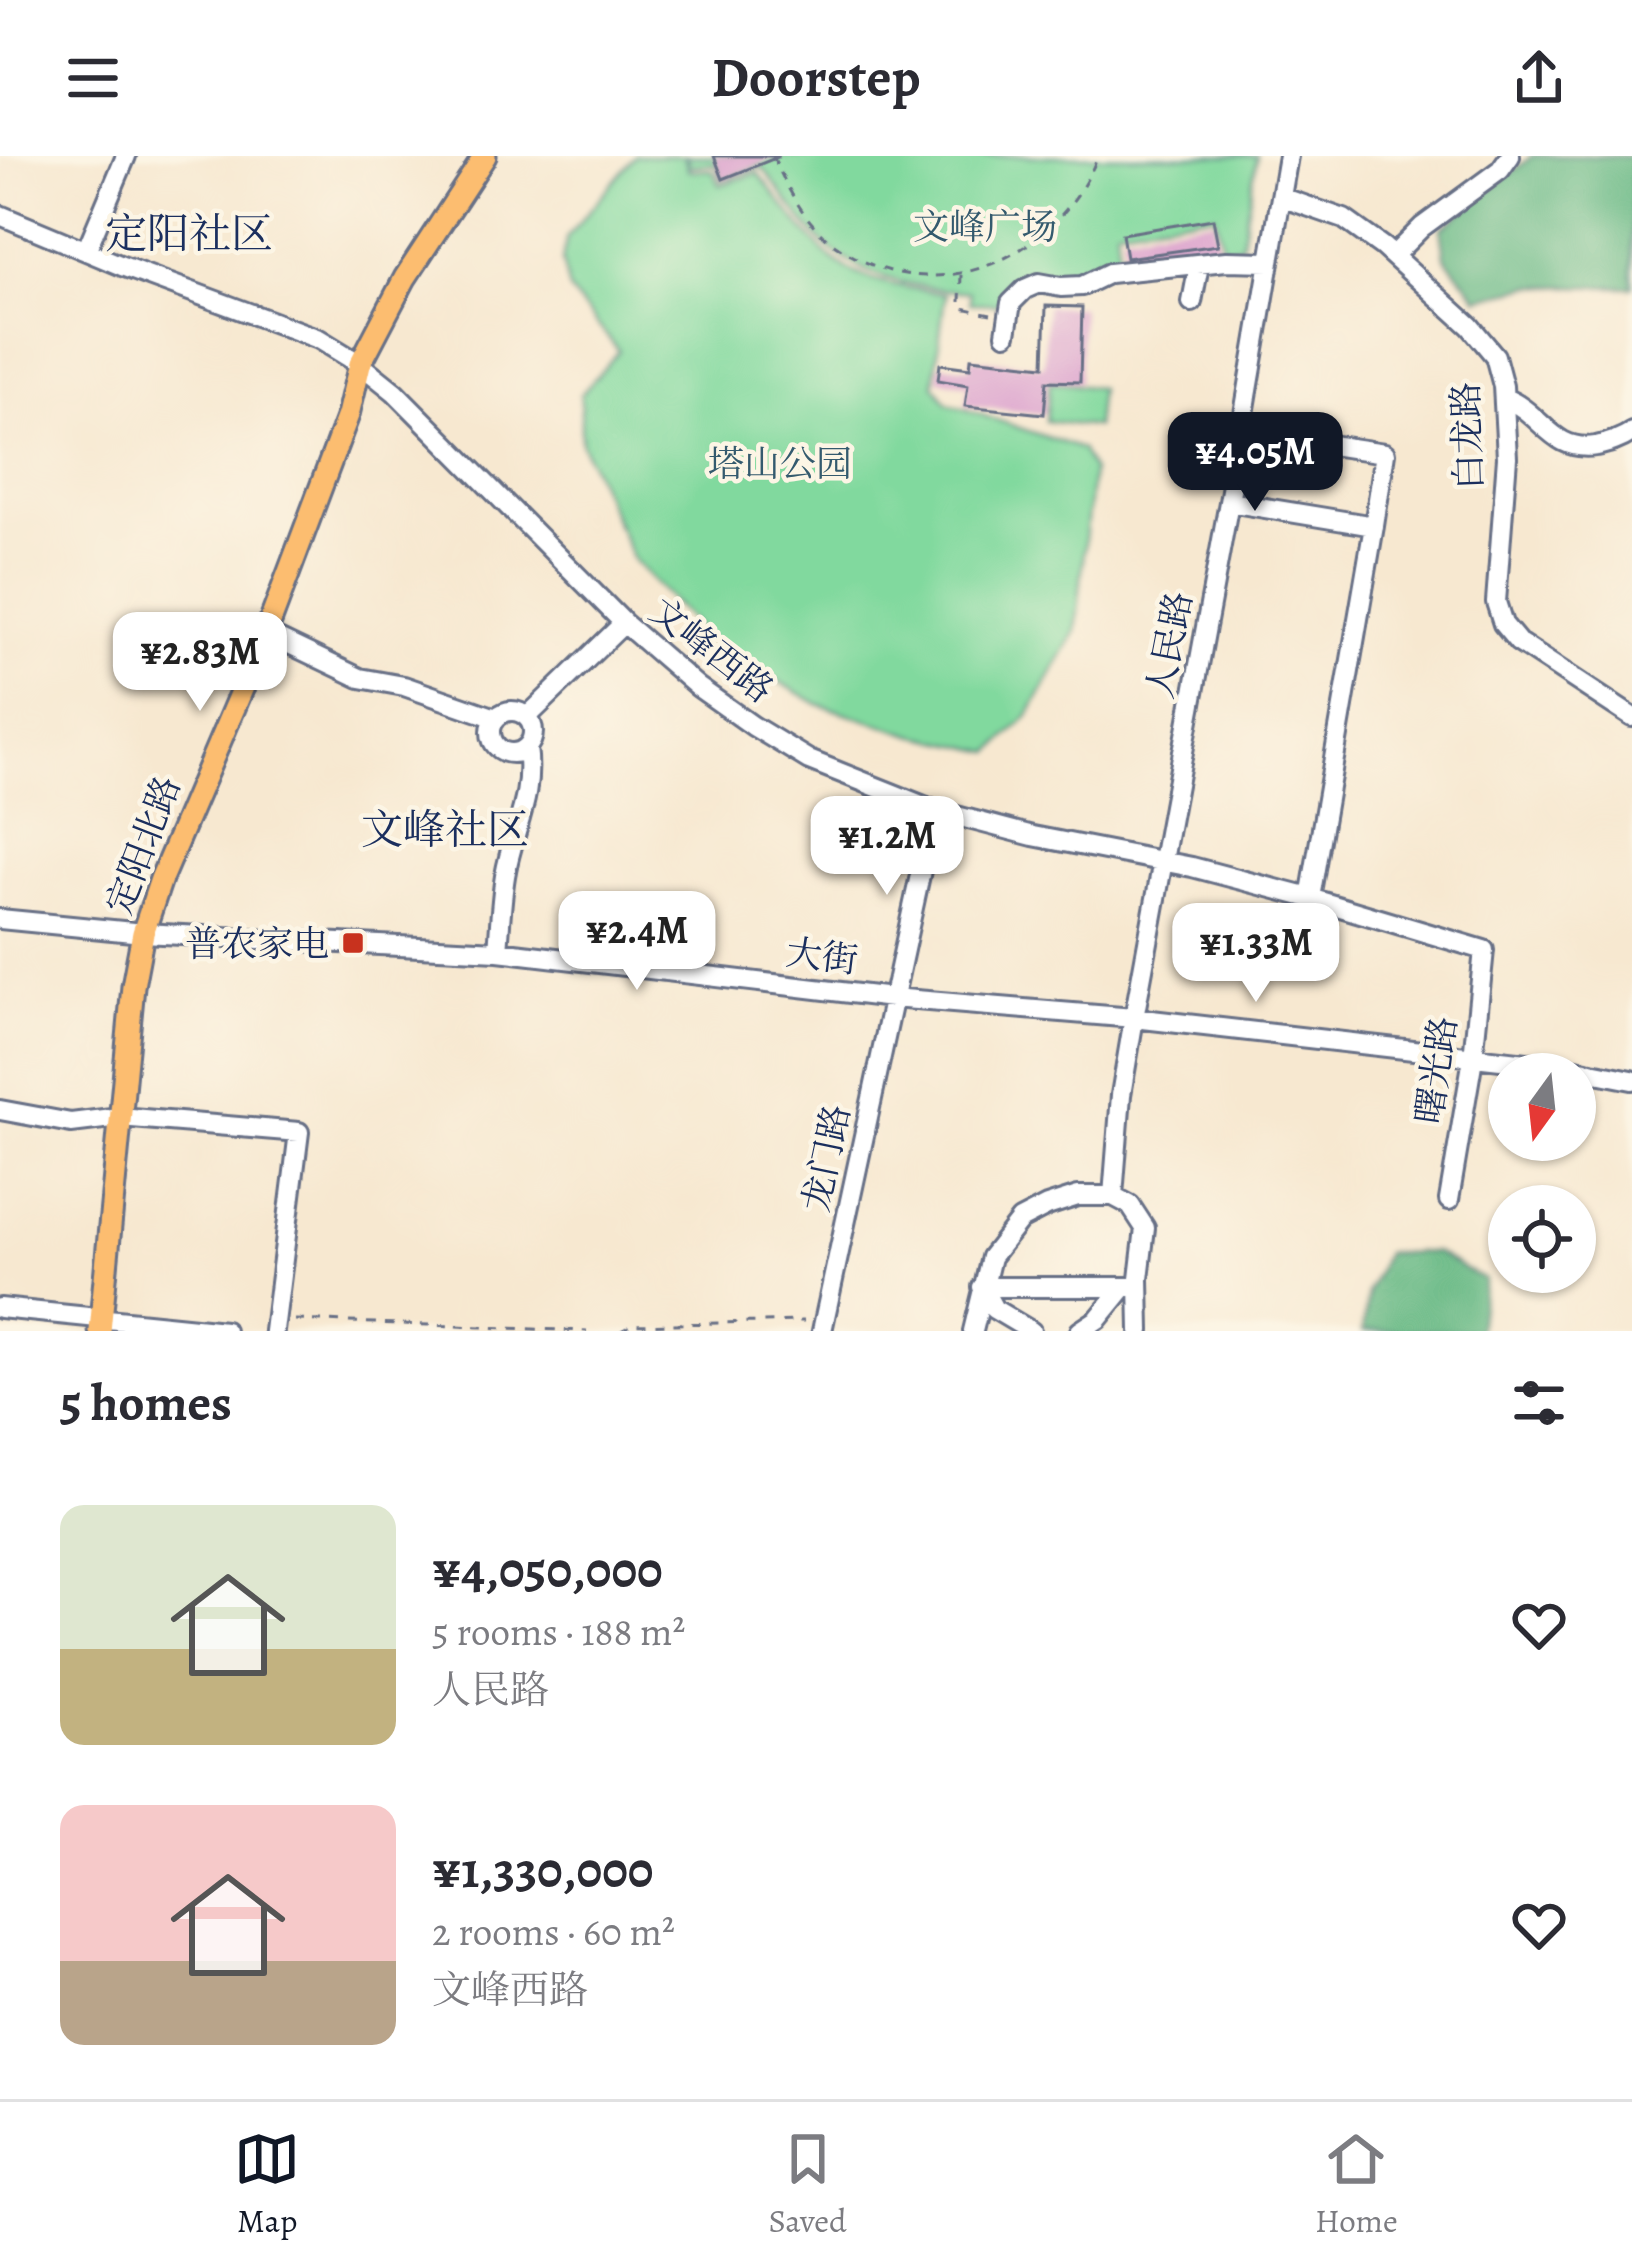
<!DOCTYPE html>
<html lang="en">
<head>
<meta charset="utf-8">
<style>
	:root { --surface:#fff; --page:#f2f2f3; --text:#2b2b33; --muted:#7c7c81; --line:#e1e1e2; --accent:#111827 }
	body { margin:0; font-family:Alegreya,"Noto Serif SC",serif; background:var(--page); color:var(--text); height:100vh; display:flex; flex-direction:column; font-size:45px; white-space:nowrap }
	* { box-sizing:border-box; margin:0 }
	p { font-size:39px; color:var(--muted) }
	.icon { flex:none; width:66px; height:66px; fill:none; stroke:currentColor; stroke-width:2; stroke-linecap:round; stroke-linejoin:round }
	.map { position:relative; height:1175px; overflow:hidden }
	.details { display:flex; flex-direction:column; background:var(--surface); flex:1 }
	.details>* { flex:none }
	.needle { width:78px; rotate:195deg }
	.fabs { position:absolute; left:1488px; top:897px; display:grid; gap:24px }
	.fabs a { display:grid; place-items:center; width:108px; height:108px; border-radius:50%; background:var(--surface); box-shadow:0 3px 9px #0004; font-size:60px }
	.price { position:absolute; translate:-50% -102px; padding:0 27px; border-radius:24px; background:#fff; color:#222; font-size:39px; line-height:78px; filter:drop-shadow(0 3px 6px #0008) }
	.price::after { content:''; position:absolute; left:50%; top:72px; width:36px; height:27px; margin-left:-18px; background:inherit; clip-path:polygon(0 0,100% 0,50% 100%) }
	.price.selected { background:var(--accent); color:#fff }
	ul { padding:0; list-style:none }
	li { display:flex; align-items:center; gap:36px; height:300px; padding:0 60px }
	li span { display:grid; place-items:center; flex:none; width:336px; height:240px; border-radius:24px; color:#555 }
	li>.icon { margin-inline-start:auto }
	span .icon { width:144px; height:144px; fill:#fffc; stroke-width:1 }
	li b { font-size:51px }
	h2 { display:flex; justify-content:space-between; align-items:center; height:144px; padding:0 60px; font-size:51px }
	header { display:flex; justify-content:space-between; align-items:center; height:156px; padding:0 60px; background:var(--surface); font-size:54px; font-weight:700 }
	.dock { display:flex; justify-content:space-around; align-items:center; height:168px; border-top:3px solid var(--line); background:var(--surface); font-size:33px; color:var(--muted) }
	.dock a { display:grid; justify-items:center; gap:6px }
	.dock .selected { color:var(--accent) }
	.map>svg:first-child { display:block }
	.green { fill:#81d99e; stroke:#4e847e; stroke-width:3 }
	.forest { fill:#68b985; stroke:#427472; stroke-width:3 }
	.building { fill:#da9ecc }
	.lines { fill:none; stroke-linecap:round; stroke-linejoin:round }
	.minor-casing { stroke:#687086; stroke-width:24 }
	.major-casing { stroke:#687086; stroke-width:27 }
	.path { stroke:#687086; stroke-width:3; stroke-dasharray:9 9; stroke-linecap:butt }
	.minor { stroke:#fff; stroke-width:18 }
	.major { stroke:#fcbd6f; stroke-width:21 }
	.poi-dot { fill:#c8321e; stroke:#fcf5e5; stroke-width:4.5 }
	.labels { text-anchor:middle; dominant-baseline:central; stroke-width:9; stroke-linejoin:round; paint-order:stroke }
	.park-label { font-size:36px; fill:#345a6e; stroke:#fcf5e5 }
	.street-label { font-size:36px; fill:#1b2f5e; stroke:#fcf5e5 }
	.poi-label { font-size:36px; fill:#1b2f5e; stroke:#fcf5e5; text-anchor:end }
	.quarter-label { font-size:42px; fill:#1b2f5e; stroke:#fcf5e5 }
</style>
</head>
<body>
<header><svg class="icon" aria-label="menu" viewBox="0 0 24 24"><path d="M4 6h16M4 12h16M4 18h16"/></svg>Doorstep<svg class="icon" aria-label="share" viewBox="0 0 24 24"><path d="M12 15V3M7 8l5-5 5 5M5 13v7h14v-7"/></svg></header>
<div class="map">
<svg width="1632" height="1175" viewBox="0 0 1632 1175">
	<rect width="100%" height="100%" fill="#fcf5e5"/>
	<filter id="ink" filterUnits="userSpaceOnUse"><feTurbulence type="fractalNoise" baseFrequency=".00833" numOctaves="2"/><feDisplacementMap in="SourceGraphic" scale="24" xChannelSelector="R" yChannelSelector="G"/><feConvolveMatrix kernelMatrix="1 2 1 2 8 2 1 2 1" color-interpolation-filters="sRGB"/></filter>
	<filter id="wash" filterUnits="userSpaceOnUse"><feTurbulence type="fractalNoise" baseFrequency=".004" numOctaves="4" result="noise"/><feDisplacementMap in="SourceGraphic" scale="48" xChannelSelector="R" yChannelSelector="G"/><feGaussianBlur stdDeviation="2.7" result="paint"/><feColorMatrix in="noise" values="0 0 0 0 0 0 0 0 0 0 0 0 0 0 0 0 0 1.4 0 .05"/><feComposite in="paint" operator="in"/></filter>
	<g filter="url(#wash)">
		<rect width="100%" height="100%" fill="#f7e8d0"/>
		<path class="green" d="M635 0H684L688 14H712L720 29 758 17C782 47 805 80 835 105 860 125 913 133 945 138L934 228 947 247 1081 293 1092 315 1076 475 1029 559 992 596 913 579 818 548 712 487 633 404 581 286V238L619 195 569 134 562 105 567 81Z
			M687 0H1257L1241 89 1223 92 1215 58 1116 72 1120 108 1074 123 1031 120 996 148 970 147 969 136C916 132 861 122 821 85 799 64 781 35 762 11L722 24 716 8 689 10Z
			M1050 226 1099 232 1095 271 1046 265Z"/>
		<path class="forest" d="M1532 0H1632V131L1532 130 1478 142 1445 101 1441 73Z
			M1435 1096 1484 1124 1478 1175H1363L1368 1136 1385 1097Z"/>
		<g id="blocks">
			<path class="building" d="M714 0H778V1L723 23Z
				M1213 63 1218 89 1126 102 1122 78Z
				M1046 150 1082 151 1080 226 1047 225 1044 258 965 250 968 229 938 224 940 208 970 212 971 202 1044 210Z"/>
		</g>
	</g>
	<g filter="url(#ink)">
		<use href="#blocks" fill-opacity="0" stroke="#687086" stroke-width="3"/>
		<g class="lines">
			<g class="minor-casing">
				<path id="minor" d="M1288 0 1229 346 1134 862 1571 912 1632 924
					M1281 41 1344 63 1383 91 1470 170 1495 200 1503 230 1507 301 1496 446 1503 468 1518 486 1632 561
					M0 59 122 110 319 183 360 208 395 236 624 467 698 531 753 570 809 604 934 654 1033 680 1192 711 1310 742 1484 794 1473 902 1449 1044
					M86 95 126 0
					M1393 100 1422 71 1500 14 1510 0
					M1192 146 1199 109
					M1006 178 1011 147 1025 133 1039 127 1061 131 1082 130 1109 117 1226 105 1270 106
					M1504 242C1542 256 1551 297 1596 290 1610 287 1620 284 1632 276
					M1242 276 1385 297 1374 370 1310 742
					M1229 346 1374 370
					M266 477 360 522 404 530 496 562
					M491 576a21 21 0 1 1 42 0a21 21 0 1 1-42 0Z
					M527 561 624 467
					M0 763 143 777 498 795 892 842 1134 862 1121 939 1113 1040
					M498 795C500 770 501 745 505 720 513 672 534 643 527 591
					M0 954 71 967 120 961 299 976 274 1175
					M0 1152 225 1175
					M822 1175 934 654
					M973 1175 991 1101 1020 1064 1047 1050 1078 1040H1113L1130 1049 1145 1072 1139 1123 1140 1175
					M1031 1175 994 1153 982 1131H1139
					M1080 1175 1098 1163 1124 1131"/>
			</g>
			<g class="major-casing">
				<path id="major" d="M100 1175 133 830 143 777 161 723 266 477 348 259 360 208 405 122 485 0"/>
			</g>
			<path class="path" d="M773 0C788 34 806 69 837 90 934 158 1057 103 1098 0
				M961 119 960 146 962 152 991 158
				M295 1164 587 1175
				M621 1175 632 1169 804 1165"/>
			<use href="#minor" class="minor"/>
			<use href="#major" class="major"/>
		</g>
	</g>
	<rect class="poi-dot" x="341" y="775" width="24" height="24" rx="6"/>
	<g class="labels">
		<g class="park-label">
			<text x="985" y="70">文峰广场</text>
			<text x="780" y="307">塔山公园</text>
		</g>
		<g class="street-label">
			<text transform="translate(1467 280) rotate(-92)">白龙路</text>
			<text transform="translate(1169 489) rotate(-79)">人民路</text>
			<text transform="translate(712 494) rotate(38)">文峰西路</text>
			<text transform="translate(143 689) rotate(-69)">定阳北路</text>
			<text transform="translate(822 800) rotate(7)">大街</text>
			<text transform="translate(1436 914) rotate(-82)">曙光路</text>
			<text transform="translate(826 1002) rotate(-78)">龙门路</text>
		</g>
		<g class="poi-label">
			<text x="329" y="787">普农家电</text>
		</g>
		<g class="quarter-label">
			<text x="189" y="77">定阳社区</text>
			<text x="445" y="673">文峰社区</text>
		</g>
	</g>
</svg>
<div class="fabs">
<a><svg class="needle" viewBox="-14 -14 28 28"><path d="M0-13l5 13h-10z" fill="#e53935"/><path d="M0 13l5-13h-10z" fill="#7c7c81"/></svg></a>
<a><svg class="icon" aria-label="locate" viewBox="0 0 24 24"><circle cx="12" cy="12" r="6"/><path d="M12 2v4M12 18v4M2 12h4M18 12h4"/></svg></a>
</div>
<b class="price selected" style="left:1255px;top:358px">¥4.05M</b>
<b class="price" style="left:200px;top:558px">¥2.83M</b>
<b class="price" style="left:887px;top:742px">¥1.2M</b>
<b class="price" style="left:637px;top:837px">¥2.4M</b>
<b class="price" style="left:1256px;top:849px">¥1.33M</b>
</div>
<section class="details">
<h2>5 homes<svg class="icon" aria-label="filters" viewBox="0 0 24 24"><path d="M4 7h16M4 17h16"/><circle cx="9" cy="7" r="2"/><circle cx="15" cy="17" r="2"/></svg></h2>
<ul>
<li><span style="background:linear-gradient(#dfe7d0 60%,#c2b280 0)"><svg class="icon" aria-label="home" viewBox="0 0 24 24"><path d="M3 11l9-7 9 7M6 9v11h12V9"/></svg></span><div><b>¥4,050,000</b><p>5 rooms · 188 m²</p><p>人民路</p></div><svg class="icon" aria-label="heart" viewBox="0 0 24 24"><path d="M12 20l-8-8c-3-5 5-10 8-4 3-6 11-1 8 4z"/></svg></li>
<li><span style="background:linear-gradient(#f6c9c9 65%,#b9a48a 0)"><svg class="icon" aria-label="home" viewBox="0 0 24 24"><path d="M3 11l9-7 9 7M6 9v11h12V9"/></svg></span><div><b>¥1,330,000</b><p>2 rooms · 60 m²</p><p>文峰西路</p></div><svg class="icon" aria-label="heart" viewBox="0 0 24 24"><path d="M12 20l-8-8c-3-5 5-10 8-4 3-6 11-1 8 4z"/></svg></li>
</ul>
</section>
<nav class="dock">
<a class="selected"><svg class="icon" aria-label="map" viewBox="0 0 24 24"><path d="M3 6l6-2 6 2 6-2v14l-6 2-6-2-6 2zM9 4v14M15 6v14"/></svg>Map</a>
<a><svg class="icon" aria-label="saved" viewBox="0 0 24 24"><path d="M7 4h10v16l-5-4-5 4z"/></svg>Saved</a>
<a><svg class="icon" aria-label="home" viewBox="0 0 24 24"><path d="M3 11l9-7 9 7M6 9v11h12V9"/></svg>Home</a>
</nav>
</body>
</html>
